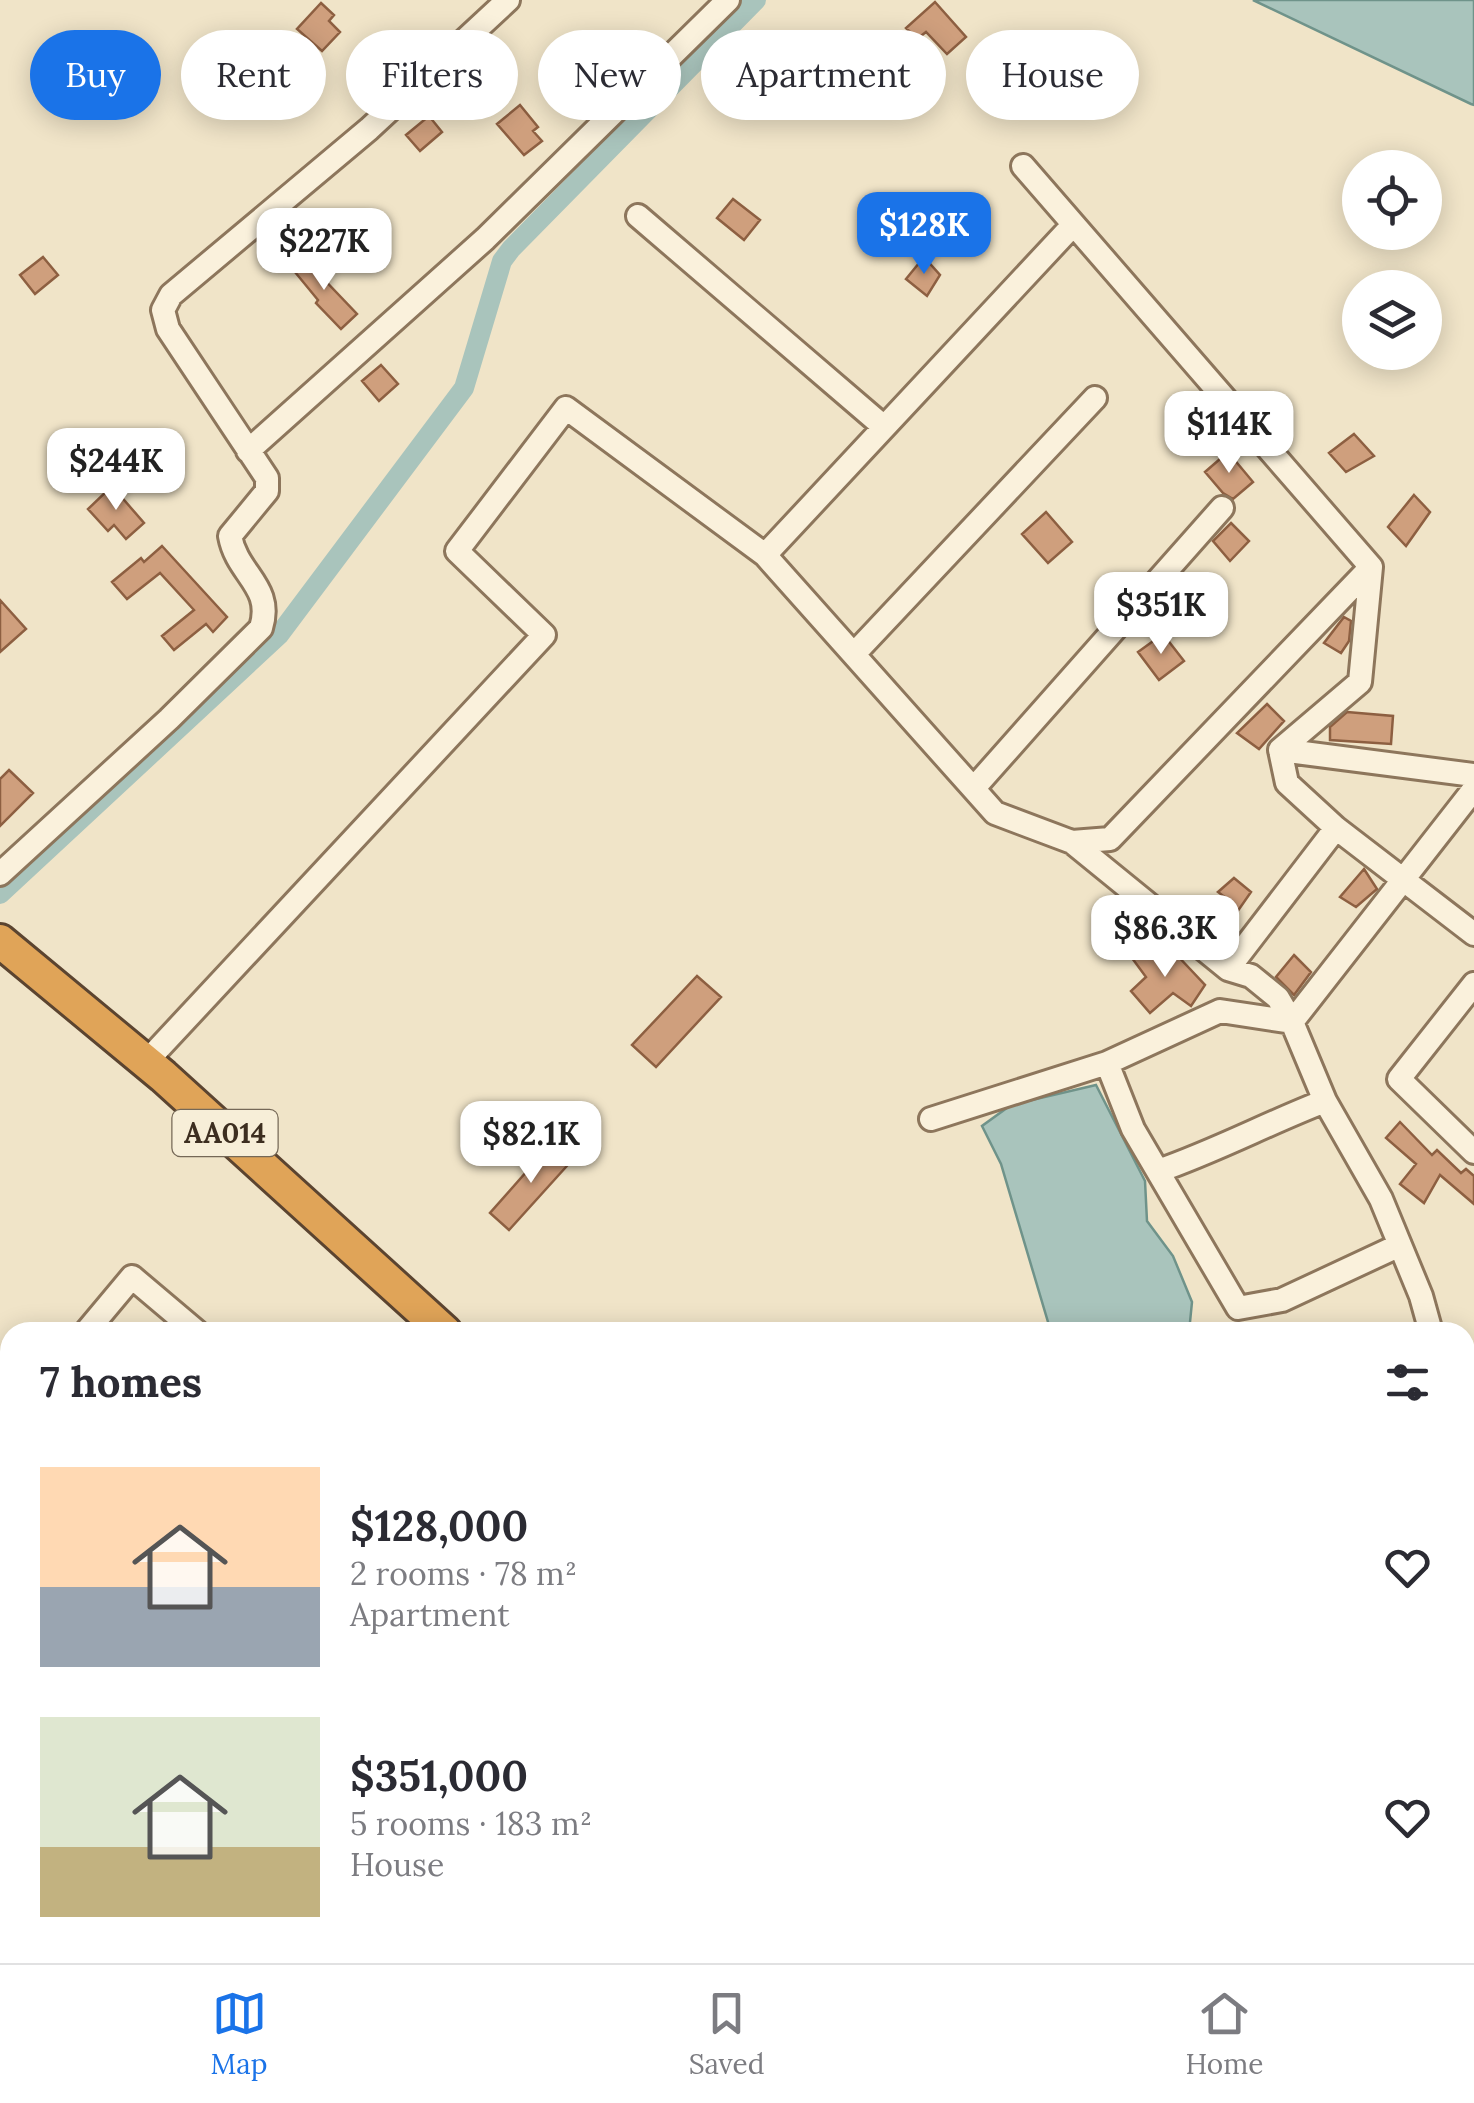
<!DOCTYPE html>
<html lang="en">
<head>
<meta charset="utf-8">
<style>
	:root { --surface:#fff; --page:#f7f7f7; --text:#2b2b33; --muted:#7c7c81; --line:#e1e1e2; --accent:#1a73e8 }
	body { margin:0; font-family:Lora,serif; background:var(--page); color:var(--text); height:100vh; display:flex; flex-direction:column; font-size:38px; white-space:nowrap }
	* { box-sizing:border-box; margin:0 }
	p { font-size:32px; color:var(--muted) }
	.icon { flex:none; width:55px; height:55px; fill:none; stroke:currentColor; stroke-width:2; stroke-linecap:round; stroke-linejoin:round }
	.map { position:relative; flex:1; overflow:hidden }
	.drawer { position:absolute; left:0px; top:1322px; width:1475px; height:642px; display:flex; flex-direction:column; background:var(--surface); border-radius:30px 30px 0 0; box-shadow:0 5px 25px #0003 }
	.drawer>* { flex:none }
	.banner { position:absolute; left:30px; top:30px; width:1415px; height:90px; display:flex; gap:20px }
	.controls { position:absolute; left:1342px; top:150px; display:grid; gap:20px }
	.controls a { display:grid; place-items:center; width:100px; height:100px; border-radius:50%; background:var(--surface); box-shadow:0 5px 25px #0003; font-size:50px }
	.price { position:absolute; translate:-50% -85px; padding:0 22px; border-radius:20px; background:#fff; color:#222; font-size:32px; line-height:65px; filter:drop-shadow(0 2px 5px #0008) }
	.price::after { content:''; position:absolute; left:50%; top:60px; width:30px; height:22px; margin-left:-15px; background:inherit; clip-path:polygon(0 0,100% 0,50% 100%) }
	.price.selected { background:var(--accent); color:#fff }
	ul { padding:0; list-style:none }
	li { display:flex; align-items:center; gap:30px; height:250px; padding:0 40px }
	li span { display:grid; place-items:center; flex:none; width:280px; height:200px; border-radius:0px; color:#555 }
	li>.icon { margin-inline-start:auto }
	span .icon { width:120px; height:120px; fill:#fffc; stroke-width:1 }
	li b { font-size:42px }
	h2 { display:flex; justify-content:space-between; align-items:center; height:120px; padding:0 40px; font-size:42px }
	.pill { padding:0 35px; border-radius:45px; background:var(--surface); box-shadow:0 5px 25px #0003; font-size:35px; line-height:90px }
	.pill.selected { background:var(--accent); color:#fff }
	.menu { display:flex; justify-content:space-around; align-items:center; height:140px; border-top:2px solid var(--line); background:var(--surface); font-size:28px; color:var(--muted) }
	.menu a { display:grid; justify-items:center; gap:5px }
	.menu .selected { color:var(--accent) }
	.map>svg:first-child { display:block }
	.green { fill:#c9cf9b }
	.water { fill:#a9c4bc; stroke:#6f938a; stroke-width:2.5 }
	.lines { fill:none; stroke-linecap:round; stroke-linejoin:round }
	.canal { stroke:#a9c4bc; stroke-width:20 }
	.building { fill:#cf9f7d; stroke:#8d5f41; stroke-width:2.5 }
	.minor-casing { stroke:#8d765c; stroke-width:28 }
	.highway-casing { stroke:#5b4430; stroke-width:38 }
	.minor { stroke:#faf1dc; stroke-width:22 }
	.highway { stroke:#e0a458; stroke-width:32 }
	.labels { text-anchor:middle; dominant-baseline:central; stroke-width:10; stroke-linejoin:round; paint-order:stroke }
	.shield { fill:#f7eed8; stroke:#756857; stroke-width:2.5 }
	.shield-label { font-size:28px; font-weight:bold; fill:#3d2e20 }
</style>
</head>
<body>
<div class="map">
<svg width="1474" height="1963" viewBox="0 0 1474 1963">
	<rect width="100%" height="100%" fill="#f0e4c8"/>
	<path class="green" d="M738 1955H959L963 1963H742Z"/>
	<path class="water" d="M1253 0H1474V105L1471 104Z
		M1096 1085 1145 1181 1147 1221 1173 1256 1192 1302 1189 1332H1051L1001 1164 982 1126 1011 1105Z"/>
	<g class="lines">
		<path class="canal" d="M0 894 279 635 464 388 502 261 511 249 756 0"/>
	</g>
	<path class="building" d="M935 2 966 37 947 54 926 32 917 39 906 28Z
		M321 3 334 15 329 21 340 32 322 51 297 29Z
		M520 105 538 127 533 131 542 141 524 155 497 124Z
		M429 116 442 132 420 151 406 135Z
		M733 199 760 220 744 240 717 218Z
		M305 253 317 272 357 314 341 329 316 303 318 300 290 266Z
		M43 257 58 275 35 294 20 275Z
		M924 257 940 275 927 296 906 279Z
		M381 365 398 384 379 401 362 381Z
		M1354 434 1374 456 1346 472 1329 453Z
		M1228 452 1253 482 1233 499 1223 493 1205 472Z
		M112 486 144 523 126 539 114 525 108 531 88 509Z
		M1414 495 1430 512 1406 546 1388 527Z
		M1046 512 1072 542 1048 563 1022 534Z
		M1231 523 1249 541 1230 561 1213 541Z
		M162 546 227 617 213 632 206 624 174 650 162 636 194 610 160 573 127 599 112 582 141 558 144 562Z
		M0 600 26 629 0 652Z
		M1344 617 1351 621 1349 641 1341 653 1324 643Z
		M1163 634 1184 661 1159 680 1138 652Z
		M1267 704 1284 721 1259 749 1237 733Z
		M1347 712 1393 716 1391 744 1330 740V727Z
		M9 770 33 793 0 826V779Z
		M1364 869 1377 889 1356 907 1340 897Z
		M1234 878 1251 892 1226 928 1213 938 1199 921 1226 898 1218 892Z
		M1149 946 1161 963 1173 951 1205 985 1191 1006 1173 993 1150 1013 1131 991 1146 977 1132 958Z
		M1294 955 1311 972 1294 995 1276 977Z
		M697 976 721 997 656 1067 632 1045Z
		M1400 1122 1432 1155 1437 1150 1461 1173 1466 1169 1474 1176V1204L1440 1175 1424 1203 1400 1184 1416 1164 1386 1138Z
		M550 1145 575 1157 509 1230 490 1213Z"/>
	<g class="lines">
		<g class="minor-casing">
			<path id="minor" d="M1023 166 1371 567 1360 682 1280 750
				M638 216 884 427
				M1073 225 765 555 995 813 1072 842 1110 839 1371 567
				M248 451 485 239 728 0
				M854 654 1095 398
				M1280 750 1287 783 1336 828 1474 934
				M1280 750 1474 775
				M974 788 1222 508
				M1072 842 1228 969 1251 976 1278 998 1292 1022 1325 1101 1381 1199 1421 1296 1431 1332
				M0 874 169 719 261 628C274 586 237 575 230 536L267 491V478L168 329 163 310 171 295 369 129 508 0
				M1228 969 1336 828
				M1474 984 1399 1079 1474 1152
				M146 1062 544 635 457 551 566 408 765 555
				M1107 1063 1133 1129 1238 1308 1282 1300 1400 1245
				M931 1119 1107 1063 1220 1011 1292 1022 1474 789
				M1158 1171C1216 1151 1268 1123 1325 1101
				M86 1332 132 1277 197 1332
				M0 1435 10 1423
				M1465 1437 1474 1459
				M0 1598 10 1587
				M1465 1599 1474 1577
				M0 1728 10 1736
				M1465 1939 1474 1940
				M210 1955 214 1963
				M477 1955 480 1963
				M677 1955 680 1963
				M1427 1955 1428 1963
				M520 1963 527 1955
				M1359 1963 1378 1955"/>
		</g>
		<g class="highway-casing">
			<path id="highway" d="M0 941 163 1076 445 1332
				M1019 1955 1021 1963"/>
		</g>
		<use href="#minor" class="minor"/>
		<use href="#highway" class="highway"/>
	</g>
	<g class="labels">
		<rect class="shield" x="172.5" y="1110" width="105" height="46" rx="8"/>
		<g class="shield-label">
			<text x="225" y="1133">AA014</text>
		</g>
	</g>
</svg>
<div class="controls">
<a><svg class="icon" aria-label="locate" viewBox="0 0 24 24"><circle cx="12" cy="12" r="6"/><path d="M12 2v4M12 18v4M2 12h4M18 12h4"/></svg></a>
<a><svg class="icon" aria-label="layers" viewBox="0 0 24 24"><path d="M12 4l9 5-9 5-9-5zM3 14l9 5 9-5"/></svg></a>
</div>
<b class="price selected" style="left:924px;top:277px">$128K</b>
<b class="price" style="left:324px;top:293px">$227K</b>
<b class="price" style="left:1229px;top:476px">$114K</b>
<b class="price" style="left:116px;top:513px">$244K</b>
<b class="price" style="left:1161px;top:657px">$351K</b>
<b class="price" style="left:1165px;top:980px">$86.3K</b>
<b class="price" style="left:531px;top:1186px">$82.1K</b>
<div class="banner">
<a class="pill selected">Buy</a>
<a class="pill">Rent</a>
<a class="pill">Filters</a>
<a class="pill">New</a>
<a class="pill">Apartment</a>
<a class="pill">House</a>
</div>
<section class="drawer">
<h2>7 homes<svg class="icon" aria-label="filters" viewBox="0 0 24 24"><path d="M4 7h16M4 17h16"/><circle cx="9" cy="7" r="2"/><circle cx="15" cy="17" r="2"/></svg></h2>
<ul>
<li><span style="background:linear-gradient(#ffd9b3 60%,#9aa5b1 0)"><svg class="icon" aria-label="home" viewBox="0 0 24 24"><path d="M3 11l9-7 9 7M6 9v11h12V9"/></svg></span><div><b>$128,000</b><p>2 rooms · 78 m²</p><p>Apartment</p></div><svg class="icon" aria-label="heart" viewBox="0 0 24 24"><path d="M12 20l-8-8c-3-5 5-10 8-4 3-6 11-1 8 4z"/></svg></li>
<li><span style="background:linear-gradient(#dfe7d0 65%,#c2b280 0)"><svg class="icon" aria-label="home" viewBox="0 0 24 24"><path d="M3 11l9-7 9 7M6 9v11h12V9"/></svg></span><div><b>$351,000</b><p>5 rooms · 183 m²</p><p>House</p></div><svg class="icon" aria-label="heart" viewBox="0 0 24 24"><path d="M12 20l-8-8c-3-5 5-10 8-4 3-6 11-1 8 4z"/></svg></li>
</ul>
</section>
</div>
<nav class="menu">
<a class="selected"><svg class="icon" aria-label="map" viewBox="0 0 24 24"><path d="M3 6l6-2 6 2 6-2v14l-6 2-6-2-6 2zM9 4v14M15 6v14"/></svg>Map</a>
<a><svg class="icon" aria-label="saved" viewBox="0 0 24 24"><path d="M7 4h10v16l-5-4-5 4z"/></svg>Saved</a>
<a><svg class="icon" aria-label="home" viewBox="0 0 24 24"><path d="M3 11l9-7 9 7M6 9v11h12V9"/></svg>Home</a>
</nav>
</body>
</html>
